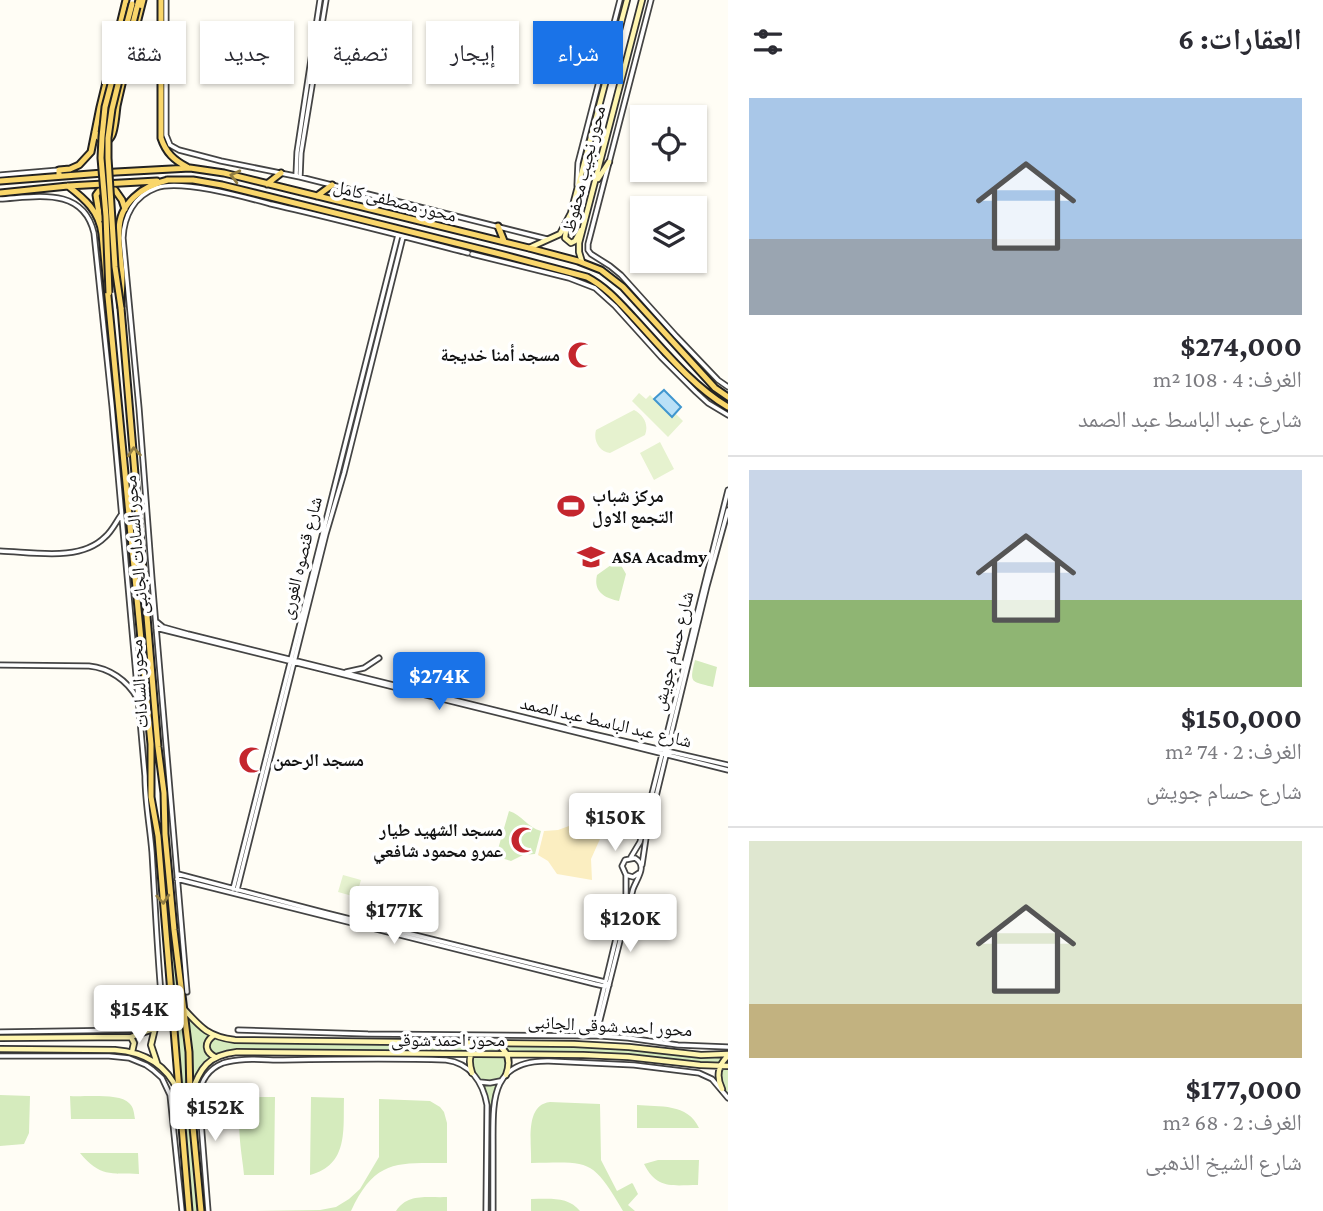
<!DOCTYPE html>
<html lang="ar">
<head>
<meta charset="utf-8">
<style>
	:root { --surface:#fff; --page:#f2f2f3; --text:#2b2b33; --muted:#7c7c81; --line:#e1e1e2; --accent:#1a73e8 }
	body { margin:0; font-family:"Crimson Pro","Noto Naskh Arabic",serif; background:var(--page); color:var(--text); direction:rtl; height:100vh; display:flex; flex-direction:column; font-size:26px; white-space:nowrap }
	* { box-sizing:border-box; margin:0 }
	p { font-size:23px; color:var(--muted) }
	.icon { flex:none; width:38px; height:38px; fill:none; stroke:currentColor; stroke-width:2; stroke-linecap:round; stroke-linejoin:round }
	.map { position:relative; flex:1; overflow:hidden; direction:ltr }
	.details { display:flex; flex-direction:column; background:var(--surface); width:595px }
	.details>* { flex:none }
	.guide { position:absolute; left:21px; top:21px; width:602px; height:63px; direction:rtl; display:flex; gap:14px }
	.tools { position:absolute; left:630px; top:105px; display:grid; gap:14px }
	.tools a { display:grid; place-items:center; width:77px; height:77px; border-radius:0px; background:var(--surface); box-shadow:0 2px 5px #0004; font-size:35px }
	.price { position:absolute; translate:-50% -60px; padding:0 16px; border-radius:7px; background:#fff; color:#222; font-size:23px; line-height:46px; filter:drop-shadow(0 2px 4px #0008) }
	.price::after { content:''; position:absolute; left:50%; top:42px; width:21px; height:16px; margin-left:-10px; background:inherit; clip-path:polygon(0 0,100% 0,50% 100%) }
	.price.active { background:var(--accent); color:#fff }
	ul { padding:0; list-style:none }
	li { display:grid; align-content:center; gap:14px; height:371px; padding:0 21px }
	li+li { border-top:2px solid var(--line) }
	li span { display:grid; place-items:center; height:217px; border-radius:0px; color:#555 }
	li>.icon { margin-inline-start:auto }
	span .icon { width:126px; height:126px; fill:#fffc; stroke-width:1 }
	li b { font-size:30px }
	h2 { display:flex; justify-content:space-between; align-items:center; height:84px; padding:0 21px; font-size:30px }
	.chip { padding:0 24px; border-radius:0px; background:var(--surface); box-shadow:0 2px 5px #0004; font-size:24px; line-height:63px }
	.chip.active { background:var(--accent); color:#fff }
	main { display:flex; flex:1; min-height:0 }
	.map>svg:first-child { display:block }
	.green { fill:#d5ebbd }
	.sand { fill:#fbeec1 }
	.pitch { fill:#e6f2cf }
	.water { fill:#b9e0f7; stroke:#3f96cf; stroke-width:2 }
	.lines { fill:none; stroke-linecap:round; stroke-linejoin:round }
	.tertiary-casing { stroke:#444; stroke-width:7 }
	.secondary-casing { stroke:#333; stroke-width:8 }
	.primary-casing { stroke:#222; stroke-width:9 }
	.tertiary { stroke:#fff; stroke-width:3.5 }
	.secondary { stroke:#fff6b0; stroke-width:4.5 }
	.primary { stroke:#f9d66b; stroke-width:5 }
	.primary-bridge-casing { stroke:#222; stroke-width:9; stroke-linecap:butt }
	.primary-bridge { stroke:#f9d66b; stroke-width:5 }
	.oneway { stroke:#917d42 }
	.labels { text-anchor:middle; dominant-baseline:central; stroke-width:7; stroke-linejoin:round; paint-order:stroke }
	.street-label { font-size:18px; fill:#111; stroke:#fff }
	.poi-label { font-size:18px; font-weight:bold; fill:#111; stroke:#fff; text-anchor:start }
</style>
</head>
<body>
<main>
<section class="details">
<h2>العقارات: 6<svg class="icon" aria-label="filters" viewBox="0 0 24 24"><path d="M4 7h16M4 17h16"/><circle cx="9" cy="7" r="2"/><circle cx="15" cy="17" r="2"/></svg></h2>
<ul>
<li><span style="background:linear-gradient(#a9c7e8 65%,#9aa5b1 0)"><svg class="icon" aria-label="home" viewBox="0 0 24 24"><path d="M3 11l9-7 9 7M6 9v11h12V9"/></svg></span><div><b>$274,000</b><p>الغرف: 4 · 108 m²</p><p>شارع عبد الباسط عبد الصمد</p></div></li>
<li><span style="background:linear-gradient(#c9d6e8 60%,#8fb573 0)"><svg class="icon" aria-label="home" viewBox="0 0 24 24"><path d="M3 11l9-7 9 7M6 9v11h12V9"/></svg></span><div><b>$150,000</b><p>الغرف: 2 · 74 m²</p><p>شارع حسام جويش</p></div></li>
<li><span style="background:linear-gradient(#dfe7d0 75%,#c2b280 0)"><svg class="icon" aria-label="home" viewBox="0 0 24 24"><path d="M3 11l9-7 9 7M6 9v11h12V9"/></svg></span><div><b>$177,000</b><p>الغرف: 2 · 68 m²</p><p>شارع الشيخ الذهبى</p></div></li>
</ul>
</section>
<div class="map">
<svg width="728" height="1211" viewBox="0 0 728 1211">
	<rect width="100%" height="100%" fill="#fffdf5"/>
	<path class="green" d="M618 560 626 574 619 601C605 598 593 592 597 575Z
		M695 660 717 667 713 687C691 681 689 684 695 660Z
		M509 811C522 815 527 827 541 831L535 854 523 855 511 861 496 856Z
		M173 921 183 1007 198 1025 225 1039 574 1044 683 1053 728 1054V1098L722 1089 720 1067 645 1059 508 1054 509 1069 495 1096 493 1211H486V1097L472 1073 471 1054 225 1053 203 1067 190 1095 201 1211H189L165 923Z
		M0 1095 30 1096 29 1133 24 1144 0 1146Z
		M70 1096C84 1097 120 1093 129 1103 134 1107 134 1114 135 1119H71Z
		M260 1097H275L274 1175H244C243 1164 241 1153 240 1141 239 1122 235 1101 260 1097Z
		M311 1097 344 1098C343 1129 349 1165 310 1175Z
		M379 1099 430 1101 440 1107 444 1112 447 1123V1163C397 1163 375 1159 351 1211H247L320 1210 336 1207 349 1199 360 1189 379 1157Z
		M550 1102 600 1104 601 1160 617 1191 632 1183 633 1184 638 1194 628 1205 635 1211H623C592 1158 590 1162 531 1163 532 1144 524 1105 550 1102Z
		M637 1105C659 1107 688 1103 699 1128H637Z
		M80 1153H138L139 1174C110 1173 100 1177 80 1153Z
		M658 1160H699L698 1185C673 1185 657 1190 644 1164Z
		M447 1197V1211H396C408 1193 427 1198 447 1197Z
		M531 1199C549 1199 568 1196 580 1211H531Z"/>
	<path class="sand" d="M569 826 591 833 600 839 591 859 592 880 557 874 548 861 538 855 544 831 558 830Z"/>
	<path class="pitch" d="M639 393 646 399 650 395 672 417 676 414 683 421 668 437 632 401Z
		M634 410C644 415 649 425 645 435L610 453C599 452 593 440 596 430Z
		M660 442 674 469 654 480 640 453Z
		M343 875 361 880 356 897 338 892Z"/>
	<path class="water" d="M664 390 681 407 672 417 654 399Z"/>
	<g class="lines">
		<g class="tertiary-casing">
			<path id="tertiary" d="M166 0V135L170 145 179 150 221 161 300 177 547 239
				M651 0 588 244V250L591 254 610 266 621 275 676 336 718 380 728 387
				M0 175 59 170
				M296 176 297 152 320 0
				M300 177 301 153 326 0
				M577 185 578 163 620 0
				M0 199C36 197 83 186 94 233L112 406 145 776C145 802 150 827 152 852 155 900 157 947 161 994 158 1012 149 1022 133 1030L0 1032
				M472 254 569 278 595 288 615 306 661 357 696 392 708 403 728 415
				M0 551C33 552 80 562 105 537 112 531 116 522 121 515
				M157 622 163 627 188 634 571 729 728 765
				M156 628 728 770
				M0 665 89 666C109 668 127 680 137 698
				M346 672 364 668 379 658
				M631 857 640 842 728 490
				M642 865 646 838 707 586 728 510
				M178 874 326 913 605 982 609 985
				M177 879 595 984 604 986 609 985
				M233 889 398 235
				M237 890 326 534 344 473 403 237
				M187 992 152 579 139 408 123 238C124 216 134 196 156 188 180 179 245 197 271 204 337 219 402 236 468 253
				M238 1030 368 1034 600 1036 628 1038 678 1045 728 1047
				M589 1035 594 1030 626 897V875
				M599 1035 598 1028 633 889C637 878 648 866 635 858L625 860 622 866 626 875 633 877 639 873
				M0 1056H109L129 1058 146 1065 153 1070 162 1078 170 1095 182 1211
				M480 1082 490 1083 500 1081
				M208 1211 199 1096C201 1080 208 1069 223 1063 241 1057 264 1060 283 1060 337 1059 392 1058 446 1060 470 1063 483 1082 487 1105L486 1211
				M493 1211C493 1189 493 1167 493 1145 493 1100 490 1060 549 1061L634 1065 699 1073 712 1079 728 1098"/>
		</g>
		<g class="secondary-casing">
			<path id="secondary" d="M598 179 609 162
				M566 230 565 238 571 243 575 241 581 230
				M529 248 560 234 571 213 627 0
				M582 262 579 252V243L642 0
				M184 1009C201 1028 209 1037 235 1040L574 1044 629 1047 701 1055 728 1054
				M155 1028 151 1045 157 1063
				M213 1036C204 1043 205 1052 215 1057
				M131 1037 134 1043 132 1052
				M0 1038 131 1037 153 1029 172 1010
				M496 1044C509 1051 511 1062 506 1075
				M0 1049 115 1050C144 1052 166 1064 178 1091
				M472 1073C468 1061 469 1052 479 1044
				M722 1089C716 1077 718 1065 728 1056
				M191 1094C200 1068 208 1055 237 1052L583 1055 628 1057 700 1065 728 1066"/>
		</g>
		<g class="primary-casing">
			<path id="primary" d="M161 0V138C166 153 174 160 187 167
				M137 7 139 0
				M95 132C98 138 105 146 111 137 115 132 116 113 117 106 125 70 134 35 143 0
				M59 176V170L70 169 79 165 91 152 100 107 126 0
				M167 180H193L222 185 496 253 587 277C606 287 619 302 633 317 661 347 692 386 728 407
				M168 180C142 186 119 203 119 231 118 246 121 260 122 275 122 286 121 297 121 308L158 747 164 793 165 834 174 930 189 1052 190 1095 201 1211
				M0 181 116 172 190 168 224 173 529 248 578 261 601 270 623 287 715 388 728 397
				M267 184 281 173
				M68 186C85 199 99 211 102 234L151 744V797L158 836 189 1211
				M0 193 68 186 157 181
				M317 196 332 185
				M100 219 96 195 99 191 115 190 122 200 125 209
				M498 226 504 241"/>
		</g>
		<use href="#tertiary" class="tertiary"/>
		<use href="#secondary" class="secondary"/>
		<use href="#primary" class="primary"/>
		<g class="primary-bridge-casing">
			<path id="primary-bridge" d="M109 293 106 216 101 158 102 137 105 107 132 4
				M121 308 115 267 108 158V138L112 109 137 7"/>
		</g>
		<use href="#primary-bridge" class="primary-bridge"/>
	</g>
	<defs><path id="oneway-chevron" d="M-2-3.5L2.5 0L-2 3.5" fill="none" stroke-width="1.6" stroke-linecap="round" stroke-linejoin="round" transform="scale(1.75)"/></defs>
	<g class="oneway">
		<use href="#oneway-chevron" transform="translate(235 176) rotate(-166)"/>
		<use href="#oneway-chevron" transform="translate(134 452) rotate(-95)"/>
		<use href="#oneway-chevron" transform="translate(163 899) rotate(86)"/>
	</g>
	<defs>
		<g id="mosque-bare" transform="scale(2.1)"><path d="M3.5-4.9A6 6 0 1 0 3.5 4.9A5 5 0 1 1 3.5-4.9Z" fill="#c4262e" stroke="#fff" stroke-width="2.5" paint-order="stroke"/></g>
		<g id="stadium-bare" transform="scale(2.1)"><path d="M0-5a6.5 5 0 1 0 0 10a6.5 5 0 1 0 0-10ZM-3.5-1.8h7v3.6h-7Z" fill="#c4262e" stroke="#fff" stroke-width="2.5" paint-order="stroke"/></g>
		<g id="university-bare" transform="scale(2.1)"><path d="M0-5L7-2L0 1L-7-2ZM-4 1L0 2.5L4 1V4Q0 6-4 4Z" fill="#c4262e" stroke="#fff" stroke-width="2.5" paint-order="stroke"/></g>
	</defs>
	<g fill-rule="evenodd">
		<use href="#mosque-bare" x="581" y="355"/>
		<use href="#stadium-bare" x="571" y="506"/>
		<use href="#university-bare" x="591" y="557"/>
		<use href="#mosque-bare" x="252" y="760"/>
		<use href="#mosque-bare" x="524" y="840"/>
	</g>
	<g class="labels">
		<g class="street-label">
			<text transform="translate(584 169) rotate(-76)">محور نجيب محفوظ</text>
			<text transform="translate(395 201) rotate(14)">محور مصطفى كامل</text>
			<text transform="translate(136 545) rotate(-95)">محور السادات الجانبى</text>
			<text transform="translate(301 558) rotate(-76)">شارع قنصوه الغورى</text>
			<text transform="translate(673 651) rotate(-76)">شارع حسام جويش</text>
			<text transform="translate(139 684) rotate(-94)">محور السادات</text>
			<text transform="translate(606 722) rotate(13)">شارع عبد الباسط عبد الصمد</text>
			<text transform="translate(610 1026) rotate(3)">محور احمد شوقى الجانبى</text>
			<text x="448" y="1040">محور احمد شوقى</text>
		</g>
		<g class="poi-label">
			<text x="560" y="355" text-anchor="end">مسجد أمنا خديجة</text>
			<text x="592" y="496">مركز شباب<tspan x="592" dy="21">التجمع الاول</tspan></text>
			<text x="612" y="557">ASA Acadmy</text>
			<text x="273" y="760">مسجد الرحمن</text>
			<text x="503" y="830" text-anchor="end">مسجد الشهيد طيار<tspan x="503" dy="21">عمرو محمود شافعي</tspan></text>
		</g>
	</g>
</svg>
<div class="tools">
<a><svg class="icon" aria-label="locate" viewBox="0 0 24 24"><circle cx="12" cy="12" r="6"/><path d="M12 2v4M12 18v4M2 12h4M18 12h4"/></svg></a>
<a><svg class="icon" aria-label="layers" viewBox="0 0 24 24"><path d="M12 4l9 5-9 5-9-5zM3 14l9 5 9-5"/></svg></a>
</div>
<b class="price active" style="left:439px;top:712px">$274K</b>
<b class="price" style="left:615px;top:853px">$150K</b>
<b class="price" style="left:394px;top:946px">$177K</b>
<b class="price" style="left:630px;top:954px">$120K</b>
<b class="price" style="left:139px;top:1045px">$154K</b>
<b class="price" style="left:215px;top:1143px">$152K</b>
<div class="guide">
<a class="chip active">شراء</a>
<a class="chip">إيجار</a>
<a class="chip">تصفية</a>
<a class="chip">جديد</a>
<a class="chip">شقة</a>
</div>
</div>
</main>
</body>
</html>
